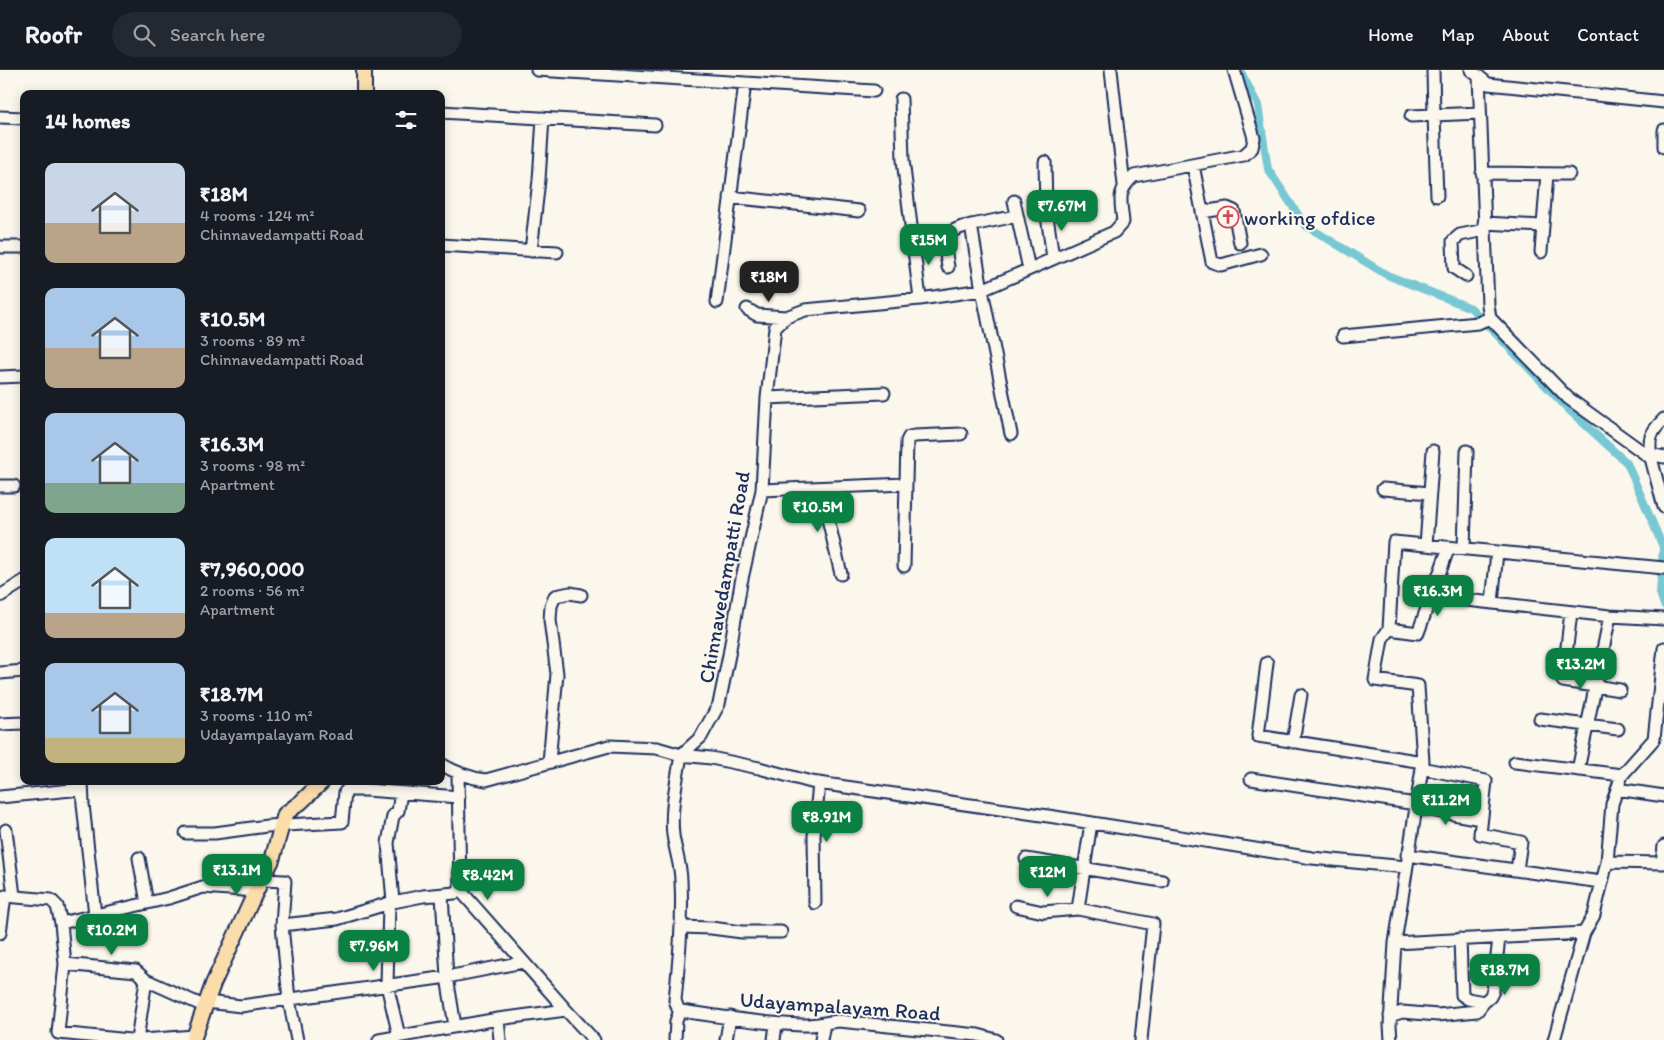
<!DOCTYPE html>
<html lang="en">
<head>
<meta charset="utf-8">
<style>
	:root { --surface:#171b24; --page:#242831; --text:#f1f3f6; --muted:#9ea1a6; --line:#363941; --accent:#0b8043 }
	body { margin:0; font-family:Itim,sans-serif; background:var(--page); color:var(--text); height:100vh; display:flex; flex-direction:column; font-size:19px; white-space:nowrap }
	* { box-sizing:border-box; margin:0 }
	p { font-size:16px; color:var(--muted) }
	.icon { flex:none; width:28px; height:28px; fill:none; stroke:currentColor; stroke-width:2; stroke-linecap:round; stroke-linejoin:round }
	.map { position:relative; flex:1; overflow:hidden }
	.panel { position:absolute; left:20px; top:20px; width:425px; height:695px; display:flex; flex-direction:column; background:var(--surface); border-radius:10px; box-shadow:0 2px 12px #0003 }
	.panel>* { flex:none }
	.price { position:absolute; translate:-50% -42px; padding:0 11px; border-radius:10px; background:var(--accent); color:#fff; font-size:16px; line-height:32px; filter:drop-shadow(0 1px 2px #0008) }
	.price::after { content:''; position:absolute; left:50%; top:30px; width:15px; height:11px; margin-left:-8px; background:inherit; clip-path:polygon(0 0,100% 0,50% 100%) }
	.price.on { background:#222; color:#fff }
	ul { padding:0; list-style:none }
	li { display:flex; align-items:center; gap:15px; height:125px; padding:0 25px }
	li span { display:grid; place-items:center; flex:none; width:140px; height:100px; border-radius:10px; color:#555 }
	li>.icon { margin-inline-start:auto }
	span .icon { width:60px; height:60px; fill:#fffc; stroke-width:1 }
	li b { font-size:21px }
	h2 { display:flex; justify-content:space-between; align-items:center; height:60px; padding:0 25px; font-size:21px }
	header { display:flex; align-items:center; gap:30px; box-sizing:border-box; height:70px; padding:0 25px; background:var(--surface); border-bottom:1px solid var(--line) }
	header strong { font-size:24px }
	nav { display:flex; gap:28px; margin-inline-start:auto; font-size:18px }
	.search { width:350px; height:45px; background:var(--page); display:flex; align-items:center; gap:12px; box-sizing:border-box; padding:0 18px; border-radius:28px; color:var(--muted); font-size:19px }
	.map>svg:first-child { display:block }
	.lines { fill:none; stroke-linecap:round; stroke-linejoin:round }
	.canal { stroke:#78c8d4; stroke-width:8 }
	.minor-casing { stroke:#1b2f5e; stroke-width:15 }
	.major-casing { stroke:#1b2f5e; stroke-width:18 }
	.minor { stroke:#fbf7ec; stroke-width:11 }
	.major { stroke:#faddab; stroke-width:14 }
	.labels { text-anchor:middle; dominant-baseline:central; stroke-width:4; stroke-linejoin:round; paint-order:stroke }
	.poi-label { font-size:21px; fill:#1b2f5e; stroke:#fbf7ec; text-anchor:start }
	.street-label { font-size:21px; fill:#1b2f5e; stroke:#fbf7ec }
</style>
</head>
<body>
<header>
<strong>Roofr</strong>
<div class="search"><svg class="icon" aria-label="search" viewBox="0 0 24 24"><circle cx="10" cy="10" r="6"/><path d="M15 15l6 6"/></svg>Search here</div>
<nav><a>Home</a><a>Map</a><a>About</a><a>Contact</a></nav>
</header>
<div class="map">
<svg width="1664" height="970" viewBox="0 0 1664 970">
	<rect width="100%" height="100%" fill="#fbf7ec"/>
	<filter id="ink" filterUnits="userSpaceOnUse"><feTurbulence type="fractalNoise" baseFrequency=".02" numOctaves="2"/><feDisplacementMap in="SourceGraphic" scale="10" xChannelSelector="R" yChannelSelector="G"/><feConvolveMatrix kernelMatrix="1 2 1 2 8 2 1 2 1" color-interpolation-filters="sRGB"/></filter>
	<g filter="url(#ink)">
		<g class="lines">
			<path class="canal" d="M1240 0 1258 35 1268 99 1305 155 1387 205 1471 238 1570 341 1627 393 1663 477 1660 523 1664 535"/>
			<g class="minor-casing">
				<path id="minor" d="M537 0 874 21
					M1111 0 1124 115
					M1433 0 1434 45 1480 43
					M1471 0 1488 14 1664 32
					M1479 6 1488 235 1490 248 1568 328 1651 388 1664 437
					M901 29 903 90 920 229
					M441 42 655 55
					M1411 46 1434 45 1437 126
					M0 47 24 48
					M1664 60V77
					M1045 92 1046 139 1053 188
					M1193 95 1212 192 1221 195 1261 184
					M1482 103 1569 104
					M730 127 859 141
					M1014 131 1029 199
					M1202 142 1227 138 1234 141 1240 173
					M1484 153 1543 156 1547 104
					M971 155 982 220 1011 364
					M943 165 948 197
					M912 172 943 165 962 157 1016 146
					M441 175 557 182
					M0 177H24
					M531 181 539 110 543 48
					M1541 182 1543 156
					M1466 206 1454 198 1453 171 1460 165 1485 160
					M717 232 745 13
					M747 239 757 245 786 247
					M1343 266 1478 253 1490 248
					M0 307 24 306
					M767 328 884 323
					M1650 384 1664 387
					M1651 388C1648 368 1650 363 1664 349
					M0 416H14
					M825 418 829 453 841 504
					M1383 419 1430 423
					M762 420 906 414
					M1426 475 1433 381
					M1464 479 1467 381
					M904 496 907 371 909 367 914 366 961 364
					M0 526 24 511
					M1457 529 1610 546 1664 549
					M1492 533 1497 482
					M1571 542 1563 611 1620 620
					M1389 559 1418 563 1449 477
					M1267 593 1258 666 1423 692 1395 873
					M0 603 24 601
					M1540 649 1618 659
					M0 654 24 653
					M1293 672 1301 625
					M681 685 701 667 719 634 729 585 741 513 762 420 767 328 775 258 786 247 805 240 920 229 982 220 1114 162 1123 152C1121 130 1116 122 1134 106L1244 85 1252 78 1254 68 1234 0
					M681 685 711 688 759 698 811 712 1055 747 1312 788 1406 797
					M549 692 557 604 550 550 551 536 555 526 570 523 581 525
					M1423 692 1418 616 1375 610 1382 569 1389 559 1394 472 1664 498
					M1515 692 1622 705
					M441 694C456 703 469 708 486 710L609 676 657 678 681 685C677 711 670 738 673 765 675 780 681 795 681 811 683 850 679 890 675 930L678 939 680 941C720 946 761 954 801 955 814 956 826 952 839 951L978 965 996 970
					M1421 698 1486 711 1480 764 1521 772 1517 800
					M1578 700 1610 546
					M458 704 460 820 566 940
					M1251 709 1416 734
					M82 711 83 734 95 845
					M1617 719 1664 726
					M0 727 82 719
					M1415 737 1481 749
					M6 760 14 826
					M186 763H215L267 756 342 752 345 722 347 720H366L459 727
					M1407 785 1601 812
					M139 788 147 833
					M1026 789 1162 811
					M1607 792 1664 793
					M1662 793 1664 776
					M262 810 285 811 282 855 289 930 297 970
					M442 825 447 907 455 956
					M393 832 388 773 393 746 398 741 401 723
					M389 833 387 915 399 966
					M815 833 814 766 819 713
					M1016 836 1043 842 1078 839 1153 854 1141 970
					M1078 839 1091 753
					M282 855 337 849 393 832 423 826 455 823 460 820
					M681 857 711 858 742 862H781
					M0 863 5 826 51 830 57 836 61 853
					M1460 869 1462 925 1468 929 1484 932
					M65 894 136 901 146 910
					M207 932 241 936 447 907 523 892
					M1390 946 1402 942 1438 945 1477 941 1484 932 1490 927 1493 921 1499 868
					M498 949 500 970
					M130 970 58 963 65 894 61 853 169 828 203 817 256 821
					M137 970 146 910 206 937
					M143 970 194 966
					M379 970 498 949 566 940 594 970
					M675 970 676 951 680 941
					M726 970 730 947
					M774 970 776 954
					M821 970 824 954
					M1391 970 1390 955 1395 873 1584 863
					M1554 970 1584 863 1594 845 1607 792 1612 734 1622 705 1654 669 1664 578"/>
			</g>
			<g class="major-casing">
				<path id="major" d="M364 24V0
					M193 970 213 914 256 821 272 790 285 744 301 732 323 711"/>
			</g>
			<use href="#minor" class="minor"/>
			<use href="#major" class="major"/>
		</g>
	</g>
	<defs>
		<g id="church-ring" transform="scale(1.125)"><circle r="9.5" fill="#fbf7ec" stroke="#d1495b" stroke-width="1.5"/><path d="M-1.2-6h2.4v3.5h3.3v2.4h-3.3V6h-2.4V-.1h-3.3v-2.4h3.3Z" fill="#d1495b"/></g>
	</defs>
	<g fill-rule="evenodd">
		<use href="#church-ring" x="1228" y="147"/>
	</g>
	<g class="labels">
		<g class="poi-label">
			<text x="1244" y="147">working ofdice</text>
		</g>
		<g class="street-label">
			<text transform="translate(724 507) rotate(-80)">Chinnavedampatti Road</text>
			<text transform="translate(840 936) rotate(4)">Udayampalayam Road</text>
		</g>
	</g>
</svg>
<b class="price" style="left:1062px;top:162px">₹7.67M</b>
<b class="price" style="left:929px;top:196px">₹15M</b>
<b class="price on" style="left:769px;top:233px">₹18M</b>
<b class="price" style="left:818px;top:463px">₹10.5M</b>
<b class="price" style="left:1438px;top:547px">₹16.3M</b>
<b class="price" style="left:1581px;top:620px">₹13.2M</b>
<b class="price" style="left:1446px;top:756px">₹11.2M</b>
<b class="price" style="left:827px;top:773px">₹8.91M</b>
<b class="price" style="left:237px;top:826px">₹13.1M</b>
<b class="price" style="left:1048px;top:828px">₹12M</b>
<b class="price" style="left:488px;top:831px">₹8.42M</b>
<b class="price" style="left:112px;top:886px">₹10.2M</b>
<b class="price" style="left:374px;top:902px">₹7.96M</b>
<b class="price" style="left:1505px;top:926px">₹18.7M</b>
<section class="panel">
<h2>14 homes<svg class="icon" aria-label="filters" viewBox="0 0 24 24"><path d="M4 7h16M4 17h16"/><circle cx="9" cy="7" r="2"/><circle cx="15" cy="17" r="2"/></svg></h2>
<ul>
<li><span style="background:linear-gradient(#c9d6e8 60%,#b9a48a 0)"><svg class="icon" aria-label="home" viewBox="0 0 24 24"><path d="M3 11l9-7 9 7M6 9v11h12V9"/></svg></span><div><b>₹18M</b><p>4 rooms · 124 m²</p><p>Chinnavedampatti Road</p></div></li>
<li><span style="background:linear-gradient(#a9c7e8 60%,#b9a48a 0)"><svg class="icon" aria-label="home" viewBox="0 0 24 24"><path d="M3 11l9-7 9 7M6 9v11h12V9"/></svg></span><div><b>₹10.5M</b><p>3 rooms · 89 m²</p><p>Chinnavedampatti Road</p></div></li>
<li><span style="background:linear-gradient(#a9c7e8 70%,#7fa58c 0)"><svg class="icon" aria-label="home" viewBox="0 0 24 24"><path d="M3 11l9-7 9 7M6 9v11h12V9"/></svg></span><div><b>₹16.3M</b><p>3 rooms · 98 m²</p><p>Apartment</p></div></li>
<li><span style="background:linear-gradient(#bfe0f5 75%,#b9a48a 0)"><svg class="icon" aria-label="home" viewBox="0 0 24 24"><path d="M3 11l9-7 9 7M6 9v11h12V9"/></svg></span><div><b>₹7,960,000</b><p>2 rooms · 56 m²</p><p>Apartment</p></div></li>
<li><span style="background:linear-gradient(#a9c7e8 75%,#c2b280 0)"><svg class="icon" aria-label="home" viewBox="0 0 24 24"><path d="M3 11l9-7 9 7M6 9v11h12V9"/></svg></span><div><b>₹18.7M</b><p>3 rooms · 110 m²</p><p>Udayampalayam Road</p></div></li>
</ul>
</section>
</div>
</body>
</html>
